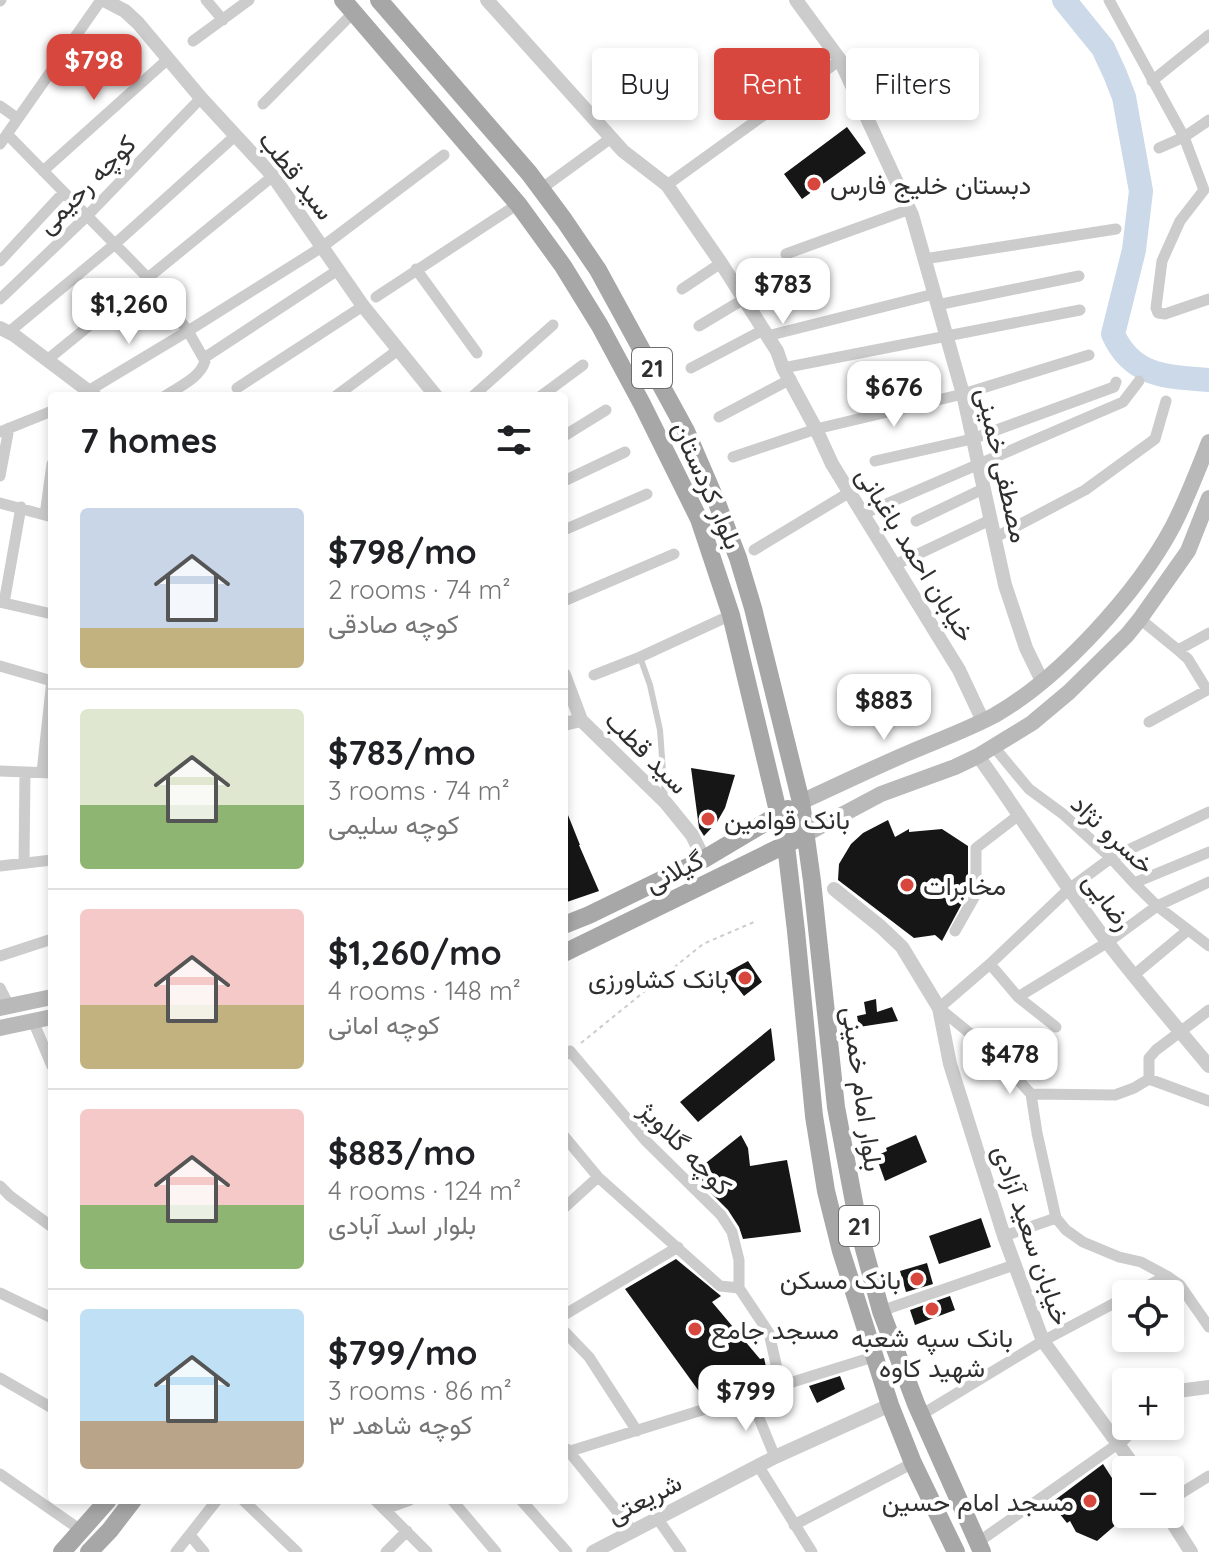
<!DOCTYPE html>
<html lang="en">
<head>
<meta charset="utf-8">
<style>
	:root { --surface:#fff; --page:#f2f2f2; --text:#202124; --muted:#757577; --line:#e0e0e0; --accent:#d8473e }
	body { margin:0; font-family:Quicksand,Vazirmatn,sans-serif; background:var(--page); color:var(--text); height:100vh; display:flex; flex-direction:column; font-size:30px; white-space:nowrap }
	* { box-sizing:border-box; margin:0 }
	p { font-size:26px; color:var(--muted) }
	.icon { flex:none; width:44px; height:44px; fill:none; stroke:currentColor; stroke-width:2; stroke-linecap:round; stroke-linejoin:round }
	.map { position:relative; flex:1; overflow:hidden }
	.side { position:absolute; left:48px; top:392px; width:520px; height:1112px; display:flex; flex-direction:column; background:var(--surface); border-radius:8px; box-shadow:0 4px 12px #0003 }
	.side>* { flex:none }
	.banner { position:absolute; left:592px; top:48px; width:496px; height:72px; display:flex; gap:16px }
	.buttons { position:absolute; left:1112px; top:1280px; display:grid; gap:16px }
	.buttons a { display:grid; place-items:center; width:72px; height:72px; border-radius:8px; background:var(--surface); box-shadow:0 4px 12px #0003; font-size:40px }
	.price { position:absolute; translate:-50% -68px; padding:0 18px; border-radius:16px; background:#fff; color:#222; font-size:26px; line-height:52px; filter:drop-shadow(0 2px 4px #0008) }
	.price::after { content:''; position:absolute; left:50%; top:48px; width:24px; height:18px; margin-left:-12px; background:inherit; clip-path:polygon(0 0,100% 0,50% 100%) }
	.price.active { background:var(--accent); color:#fff }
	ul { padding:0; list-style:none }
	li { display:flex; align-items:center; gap:24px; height:200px; padding:0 32px }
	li+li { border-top:2px solid var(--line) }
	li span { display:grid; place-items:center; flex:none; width:224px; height:160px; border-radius:8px; color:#555 }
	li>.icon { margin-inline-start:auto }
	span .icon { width:96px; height:96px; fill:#fffc; stroke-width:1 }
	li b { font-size:34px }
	h2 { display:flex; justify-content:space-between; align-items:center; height:96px; padding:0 32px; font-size:34px }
	.pill { padding:0 28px; border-radius:8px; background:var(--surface); box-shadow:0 4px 12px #0003; font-size:28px; line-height:72px }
	.pill.active { background:var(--accent); color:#fff }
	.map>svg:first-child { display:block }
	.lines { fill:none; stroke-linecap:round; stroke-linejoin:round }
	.river { stroke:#cbd9e9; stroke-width:24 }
	.building { fill:#161616 }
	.path { stroke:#ccc; stroke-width:2; stroke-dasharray:4 4; stroke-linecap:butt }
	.service { stroke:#ccc; stroke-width:6 }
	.minor { stroke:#ccc; stroke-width:11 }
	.tertiary { stroke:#ccc; stroke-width:14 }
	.secondary { stroke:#b9b9b9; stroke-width:16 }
	.primary { stroke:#a7a7a7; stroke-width:18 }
	.poi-dot { fill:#d8473e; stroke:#fff; stroke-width:3 }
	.labels { text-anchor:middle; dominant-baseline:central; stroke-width:8; stroke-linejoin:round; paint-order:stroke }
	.shield { fill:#fff; stroke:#6d6d6d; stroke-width:2 }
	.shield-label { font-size:24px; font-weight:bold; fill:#2f2f2f }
	.street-label { font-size:26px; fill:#2f2f2f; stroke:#fff }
	.poi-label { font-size:26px; fill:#2f2f2f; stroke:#fff; text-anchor:start }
</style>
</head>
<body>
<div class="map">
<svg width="1209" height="1552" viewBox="0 0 1209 1552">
	<rect width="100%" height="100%" fill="#fff"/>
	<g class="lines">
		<path class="river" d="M1064 0 1103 48 1115 74 1124 97 1141 191 1134 250 1113 334C1132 377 1168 377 1209 380"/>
	</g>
	<path class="building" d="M847 127 866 153 802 199 784 174Z
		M691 768 735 775 725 808 717 822 704 836 699 828Z
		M564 805 580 845H579L599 891 564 903Z
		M888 820 895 837 909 829V832L942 829 968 846V892L942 941 935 935 914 938 838 880 839 864 851 844 863 833Z
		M748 961 762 982 744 996 726 973Z
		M876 999 877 1012 892 1007 898 1021 859 1027 857 1016 866 1014 864 1002Z
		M771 1028 775 1060 698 1122 680 1102Z
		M741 1135 748 1148 750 1166 787 1160 801 1232 743 1239 739 1227 728 1210 692 1174Z
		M916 1135 927 1162 885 1181 876 1156 887 1151 886 1148Z
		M981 1218 991 1247 939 1264 929 1236Z
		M676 1259 721 1296 712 1302 760 1359 764 1358 769 1380 743 1388 737 1375 701 1394 625 1289Z
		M927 1263 933 1284 906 1292 900 1271Z
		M950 1296 955 1310 915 1325 910 1310Z
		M840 1376 845 1389 817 1403 809 1386Z
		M1103 1464 1126 1500V1516L1097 1541 1076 1532 1070 1521 1067 1523 1051 1503Z"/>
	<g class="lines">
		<path class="path" d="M581 1043 703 944 754 922"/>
		<path class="service" d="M640 657 650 685 660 730 665 799"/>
		<path class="minor" d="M206 0 223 20
			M1109 0 1184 137 1204 190
			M0 1 1 0
			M193 41 249 0
			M1152 81 1209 35
			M263 104 354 12
			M0 106 17 118
			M7 134 147 277 188 331 205 361C200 378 180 386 165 396
			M0 144 101 0
			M1159 148 1184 137 1209 120
			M43 171 168 59
			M667 185 840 60
			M541 189 611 138
			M1204 190 1180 221 1162 261 1156 308 1158 313 1165 314 1209 299
			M786 254 910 209
			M924 259 1116 229
			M0 261 64 192
			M416 269 477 353
			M682 289 721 263
			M376 297 518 204
			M0 299 87 216 201 98
			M937 305 1079 276
			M699 326 744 299
			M9 332 115 244 235 136
			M767 336 934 294
			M204 358 338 270
			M47 360 273 176
			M691 368 763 330
			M783 368 1080 310
			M237 388 363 306
			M88 391 188 331 322 247 444 155
			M336 396 398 350
			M473 396 553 325
			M541 396 583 365
			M719 417 791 379
			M0 432 52 411
			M564 436 606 410
			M733 457 816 429 963 394 1089 355
			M875 461 972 439 1114 387 1116 382
			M0 476 9 428
			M564 481 625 452
			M0 503 52 517
			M863 514 1123 402 1139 381
			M45 515 52 464
			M916 521 983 489
			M564 530 647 494
			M996 537 1085 490 1155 439 1166 401
			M754 550 850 492
			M895 565 990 520
			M564 601 674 554
			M0 602 52 614
			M4 603 21 507
			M1140 619 1178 650 1209 633
			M1178 650 1188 659 1207 690
			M0 666 52 681
			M594 675 640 657 731 615
			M1149 722 1209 689
			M994 747 1029 789 1063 814 1111 858 1134 883 1157 906 1209 946
			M0 771 52 773
			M42 772 52 680
			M1209 812 1111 858 1069 889 990 964 939 1008 994 1053 1031 1094 1115 1095 1134 1088 1149 1079 1209 1101
			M24 863 25 772
			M0 866 52 860
			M1134 883 1209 852
			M955 931 976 894V848L1020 814
			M0 956 52 939
			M990 964 1018 997 1056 1027
			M1134 975 1188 930
			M0 988 9 1006
			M1018 997 1108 942 1157 906 1209 882
			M33 1021 52 1066
			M564 1056 570 1051 645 1140 721 1215 732 1232 739 1260V1288
			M1149 1079V1058L1156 1050 1209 1010
			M1031 1094 1037 1133 1056 1218 1066 1230 1083 1242 1119 1257 1141 1262 1167 1276 1180 1285 1209 1327
			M564 1136 598 1177 720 1286 739 1288
			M0 1186 10 1196 52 1227
			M564 1208 598 1177
			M1004 1236 1056 1218
			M739 1288 769 1333 781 1386
			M0 1293 52 1318
			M1132 1294 1167 1276
			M881 1311 1014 1265
			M564 1315 678 1247
			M564 1331 589 1357 637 1431
			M0 1378 52 1408
			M750 1396 775 1457
			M921 1415 1043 1341 1126 1297
			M567 1449 633 1531
			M564 1453 873 1357
			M759 1467 812 1552
			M0 1474 82 1531
			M243 1500 297 1552
			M375 1500 427 1552
			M452 1500 496 1552
			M521 1500 567 1552
			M1170 1500 1209 1476
			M385 1509 410 1500
			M657 1518 681 1552
			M794 1525 913 1463
			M190 1535 204 1552
			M977 1543 1119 1443
			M176 1552 217 1500
			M386 1552 407 1531"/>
		<path class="tertiary" d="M104 0 125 11 138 23 201 98 273 176 363 306 436 396
			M487 0 623 151 667 185 721 263 777 351 783 368 816 429 832 464 959 670 983 721
			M796 0 840 60 912 215 963 394 1005 585 1026 648 1042 681
			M0 328 14 335 95 396
			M564 675 581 720 666 803 692 835 704 859
			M564 724 581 720
			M978 756C1023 818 1062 883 1108 943 1140 985 1175 1025 1209 1066
			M834 889 881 927 902 947 939 1008 950 1064 1004 1236 1043 1341 1137 1470
			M1170 1392 1209 1387
			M1119 1443 1135 1426
			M1167 1514 1191 1552
			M593 1552 775 1457 890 1405"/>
		<path class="secondary" d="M801 802C836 786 871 769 906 754 936 741 967 730 995 715 1060 678 1138 592 1173 526 1187 499 1198 470 1209 442
			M806 834 881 794 955 767 978 756 1032 723 1069 692 1127 635 1140 619 1188 551 1209 498
			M0 1008 52 997
			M0 1028 52 1017"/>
		<path class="primary" d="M343 0 518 204 563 266 600 326 642 404 699 519 731 615 786 845 796 931 814 1116 826 1191 841 1251 890 1405 913 1463 956 1552
			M379 0 529 173 564 220 598 270 686 431 717 503 738 558 753 608 801 802 812 881 836 1107 860 1234 881 1311 916 1404 982 1552
			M564 925 589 915 704 859 788 809
			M564 953 795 840
			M62 1552 108 1500
			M89 1552 110 1530 133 1500"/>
	</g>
	<g class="poi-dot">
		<circle cx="814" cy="184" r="8"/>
		<circle cx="708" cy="819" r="8"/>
		<circle cx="907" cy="885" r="8"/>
		<circle cx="745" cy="978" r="8"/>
		<circle cx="917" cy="1279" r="8"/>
		<circle cx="932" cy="1309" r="8"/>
		<circle cx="695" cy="1329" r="8"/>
		<circle cx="1090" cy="1501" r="8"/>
	</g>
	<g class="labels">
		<g class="shield">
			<rect x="632" y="348" width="40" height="40" rx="6"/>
			<rect x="839" y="1206" width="40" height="40" rx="6"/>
		</g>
		<g class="shield-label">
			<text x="652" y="368">21</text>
			<text x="859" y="1226">21</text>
		</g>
		<g class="street-label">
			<text transform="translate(297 175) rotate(52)">سید قطب</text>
			<text transform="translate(86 184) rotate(-45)">کوچه رحیمی</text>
			<text transform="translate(1003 465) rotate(77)">مصطفی خمینی</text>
			<text transform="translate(708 485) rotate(66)">بلوار کردستان</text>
			<text transform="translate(916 554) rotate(58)">خیابان احمد باغبانی</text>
			<text transform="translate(647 752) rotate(45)">سید قطب</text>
			<text transform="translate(1113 834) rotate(43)">خسرو نژاد</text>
			<text transform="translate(674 871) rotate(-26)">گیلانی</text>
			<text transform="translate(1108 901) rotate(54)">رضایی</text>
			<text transform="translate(863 1089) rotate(82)">بلوار امام خمینی</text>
			<text transform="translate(686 1148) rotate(46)">کوچه گلاویژ</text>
			<text transform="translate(1032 1235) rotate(71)">خیابان سعید آزادی</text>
			<text transform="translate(644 1498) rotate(-27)">شریعتی</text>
		</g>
		<g class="poi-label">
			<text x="830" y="184">دبستان خلیج فارس</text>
			<text x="724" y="819">بانک قوامین</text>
			<text x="923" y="885">مخابرات</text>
			<text x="729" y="978" text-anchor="end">بانک کشاورزی</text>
			<text x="901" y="1279" text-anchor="end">بانک مسکن</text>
			<text x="711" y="1329">مسجد جامع</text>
			<text x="932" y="1337" text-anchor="middle">بانک سپه شعبه<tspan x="932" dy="30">شهید کاوه</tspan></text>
			<text x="1074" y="1501" text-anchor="end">مسجد امام حسین</text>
		</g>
	</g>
</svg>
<div class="buttons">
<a><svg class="icon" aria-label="locate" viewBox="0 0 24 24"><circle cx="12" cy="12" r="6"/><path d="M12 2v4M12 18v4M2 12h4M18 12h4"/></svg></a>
<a>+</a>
<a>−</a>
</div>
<b class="price active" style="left:94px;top:102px">$798</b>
<b class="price" style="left:783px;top:326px">$783</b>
<b class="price" style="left:129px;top:346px">$1,260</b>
<b class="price" style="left:894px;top:429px">$676</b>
<b class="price" style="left:884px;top:742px">$883</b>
<b class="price" style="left:1010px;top:1096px">$478</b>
<b class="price" style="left:746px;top:1433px">$799</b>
<div class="banner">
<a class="pill">Buy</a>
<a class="pill active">Rent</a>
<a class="pill">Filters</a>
</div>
<section class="side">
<h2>7 homes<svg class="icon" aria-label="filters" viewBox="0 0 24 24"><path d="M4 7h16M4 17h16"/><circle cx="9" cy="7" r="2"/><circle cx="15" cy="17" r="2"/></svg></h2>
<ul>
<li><span style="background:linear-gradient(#c9d6e8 75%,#c2b280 0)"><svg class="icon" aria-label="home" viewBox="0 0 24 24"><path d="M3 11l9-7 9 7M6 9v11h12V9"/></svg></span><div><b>$798/mo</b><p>2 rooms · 74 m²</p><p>کوچه صادقی</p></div></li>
<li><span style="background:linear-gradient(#dfe7d0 60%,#8fb573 0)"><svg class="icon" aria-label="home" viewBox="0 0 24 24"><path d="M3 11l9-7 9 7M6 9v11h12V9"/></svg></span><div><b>$783/mo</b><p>3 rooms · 74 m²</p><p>کوچه سلیمی</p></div></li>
<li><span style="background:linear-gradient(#f6c9c9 60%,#c2b280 0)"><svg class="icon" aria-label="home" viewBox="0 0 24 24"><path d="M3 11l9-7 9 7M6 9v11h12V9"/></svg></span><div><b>$1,260/mo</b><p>4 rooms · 148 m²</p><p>کوچه امانی</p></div></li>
<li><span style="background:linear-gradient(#f6c9c9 60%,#8fb573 0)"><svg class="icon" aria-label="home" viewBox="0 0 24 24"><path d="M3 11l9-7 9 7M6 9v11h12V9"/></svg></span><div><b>$883/mo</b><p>4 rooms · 124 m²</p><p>بلوار اسد آبادی</p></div></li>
<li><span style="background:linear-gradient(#bfe0f5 70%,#b9a48a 0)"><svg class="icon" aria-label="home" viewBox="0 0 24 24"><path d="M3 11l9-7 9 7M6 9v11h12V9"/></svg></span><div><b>$799/mo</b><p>3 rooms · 86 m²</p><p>کوچه شاهد ۳</p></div></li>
</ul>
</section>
</div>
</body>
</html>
